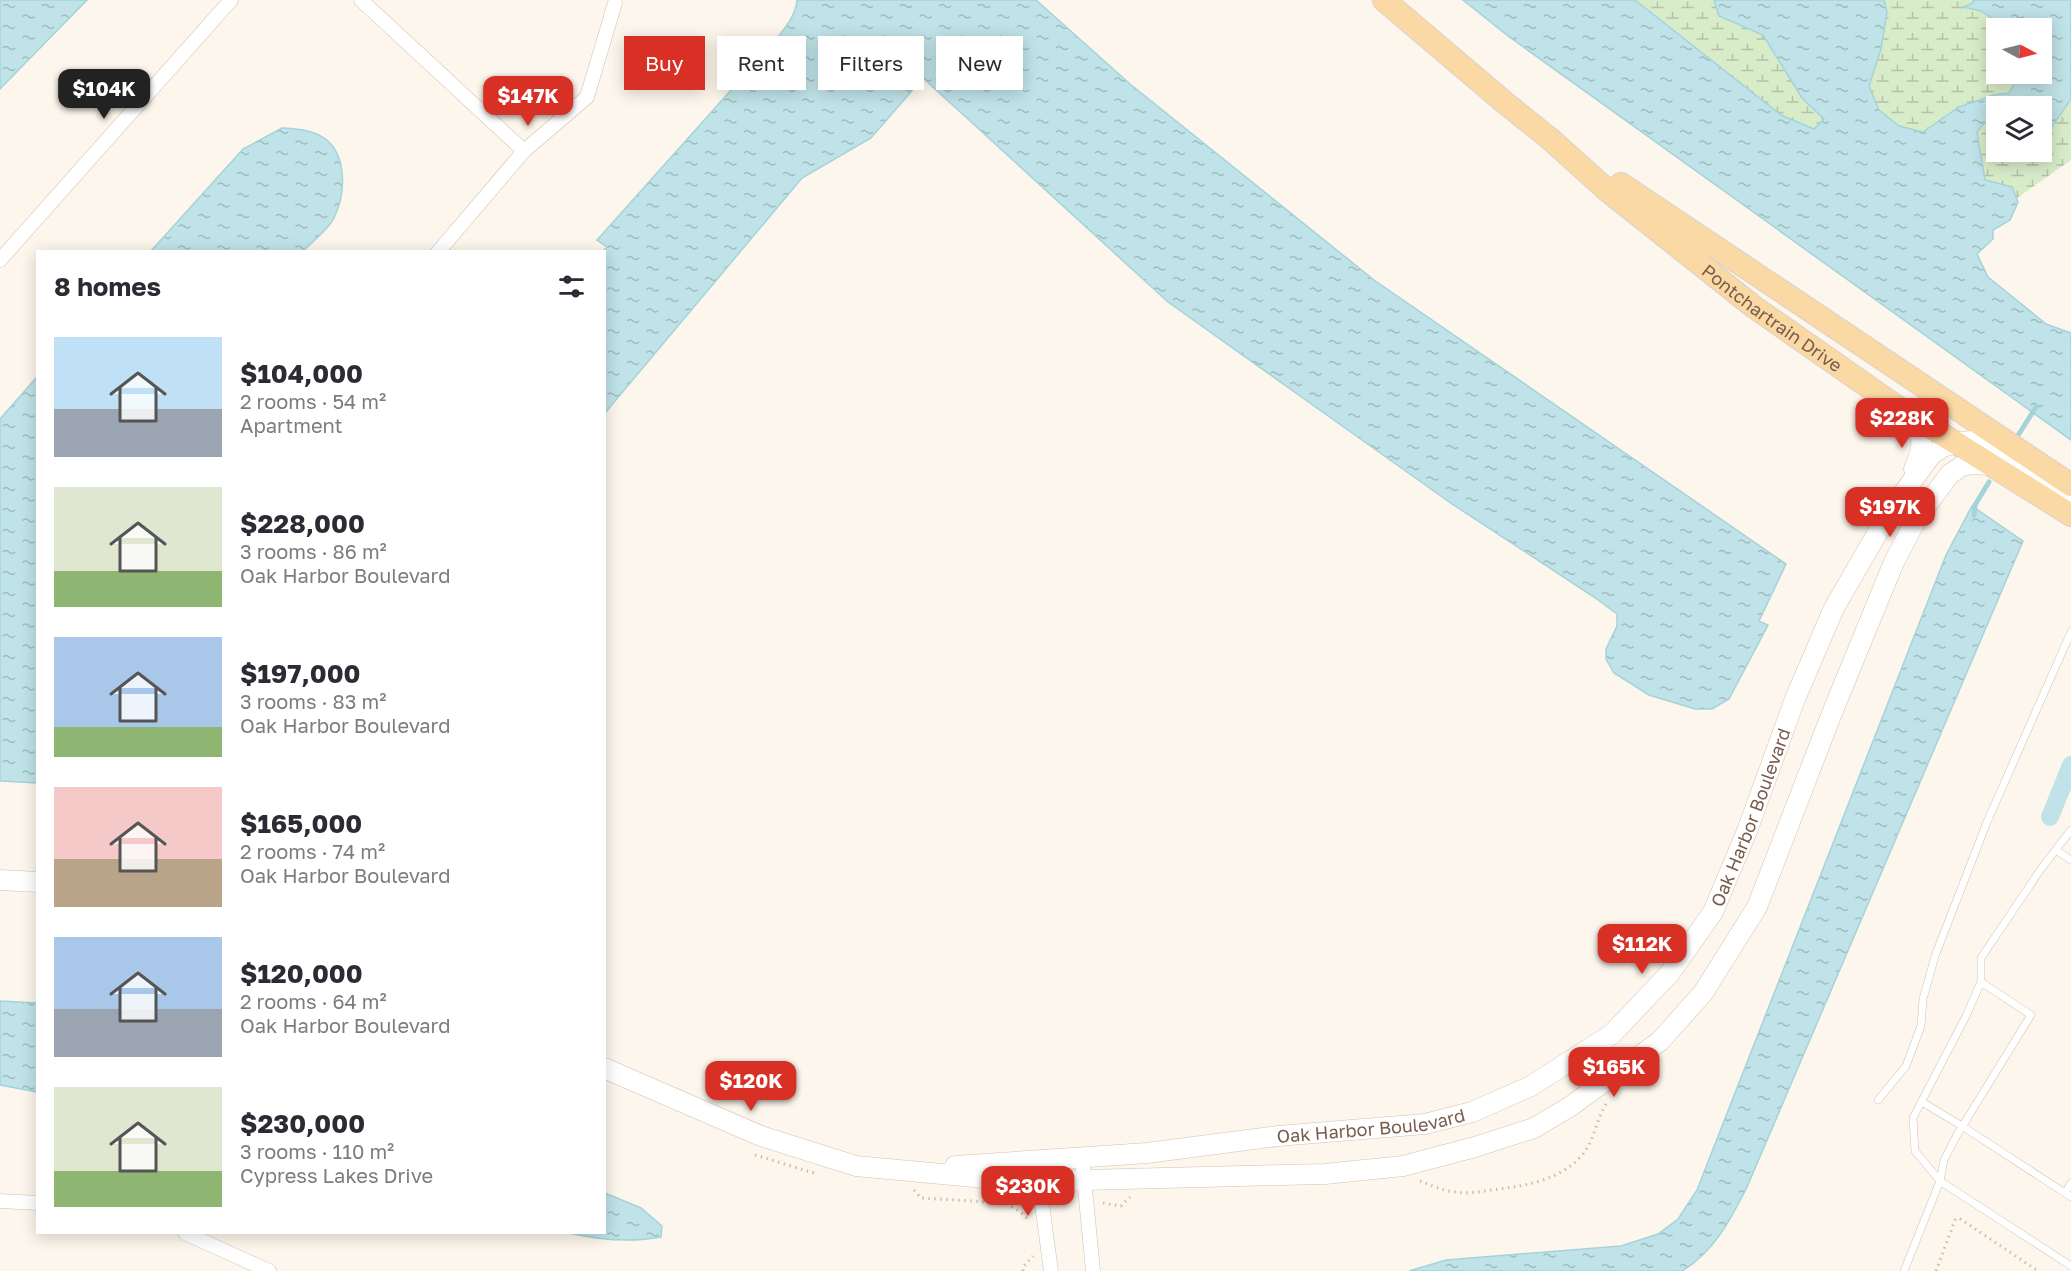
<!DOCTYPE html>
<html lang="en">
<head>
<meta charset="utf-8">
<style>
	:root { --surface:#fff; --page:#f7f7f7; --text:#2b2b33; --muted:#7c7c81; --accent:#d93025 }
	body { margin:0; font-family:"Golos Text",sans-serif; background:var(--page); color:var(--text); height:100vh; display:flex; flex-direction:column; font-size:22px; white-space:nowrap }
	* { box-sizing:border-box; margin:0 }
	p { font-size:20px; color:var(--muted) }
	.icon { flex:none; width:33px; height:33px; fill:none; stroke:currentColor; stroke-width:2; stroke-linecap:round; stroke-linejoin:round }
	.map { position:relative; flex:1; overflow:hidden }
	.drawer { position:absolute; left:36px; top:250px; width:570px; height:984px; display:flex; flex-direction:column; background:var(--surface); border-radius:0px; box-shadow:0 3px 15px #0003 }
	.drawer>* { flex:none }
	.top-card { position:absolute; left:624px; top:36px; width:570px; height:54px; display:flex; gap:12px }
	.needle { width:39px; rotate:97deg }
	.tools { position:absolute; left:1986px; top:18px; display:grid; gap:12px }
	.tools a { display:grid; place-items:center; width:66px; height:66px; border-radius:0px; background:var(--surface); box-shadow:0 3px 15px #0003; font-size:30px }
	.price { position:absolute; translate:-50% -51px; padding:0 14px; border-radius:12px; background:var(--accent); color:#fff; font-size:20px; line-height:39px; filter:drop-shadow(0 2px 3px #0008) }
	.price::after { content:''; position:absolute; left:50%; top:36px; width:18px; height:14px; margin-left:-9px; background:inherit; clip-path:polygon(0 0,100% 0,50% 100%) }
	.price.selected { background:#222; color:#fff }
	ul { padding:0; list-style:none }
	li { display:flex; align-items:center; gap:18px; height:150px; padding:0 18px }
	li span { display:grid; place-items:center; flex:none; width:168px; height:120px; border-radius:0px; color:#555 }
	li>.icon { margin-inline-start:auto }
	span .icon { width:72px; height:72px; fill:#fffc; stroke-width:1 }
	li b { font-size:26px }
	h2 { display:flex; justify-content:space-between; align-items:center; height:72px; padding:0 18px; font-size:26px }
	.tag { padding:0 21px; border-radius:0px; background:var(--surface); box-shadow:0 3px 15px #0003; font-size:21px; line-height:54px }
	.tag.selected { background:var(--accent); color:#fff }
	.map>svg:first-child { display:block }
	.wetland { fill:url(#wetland-marsh); fill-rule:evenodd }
	.water { fill:url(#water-ripples); stroke:#a5d3da; stroke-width:1.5 }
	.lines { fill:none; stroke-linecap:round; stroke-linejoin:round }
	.stream { stroke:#a5d3da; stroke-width:5 }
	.canal { stroke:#bfe3e8; stroke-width:18 }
	.lane-casing { stroke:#d1beb0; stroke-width:8 }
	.street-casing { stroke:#d1beb0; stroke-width:15 }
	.secondary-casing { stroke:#d6c0b0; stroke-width:21 }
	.primary-casing { stroke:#dad1cd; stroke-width:24 }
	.path { stroke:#d9b8a5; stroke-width:3; stroke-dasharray:1.5 4.5; stroke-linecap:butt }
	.lane { stroke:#fff; stroke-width:7 }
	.street { stroke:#fff; stroke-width:14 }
	.secondary { stroke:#fff; stroke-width:20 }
	.primary { stroke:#fbd9a5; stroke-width:22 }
	.labels { text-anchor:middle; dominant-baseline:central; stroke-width:4.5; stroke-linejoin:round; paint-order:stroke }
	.street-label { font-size:18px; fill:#7a5c4d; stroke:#fffaf3 }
</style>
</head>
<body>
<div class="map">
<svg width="2071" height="1271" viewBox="0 0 2071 1271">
	<defs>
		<pattern id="wetland-marsh" width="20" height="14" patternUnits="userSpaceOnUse" patternTransform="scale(1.5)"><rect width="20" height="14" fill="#d8ecc9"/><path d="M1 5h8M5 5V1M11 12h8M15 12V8" fill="none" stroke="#b4c2a5"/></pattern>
		<pattern id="water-ripples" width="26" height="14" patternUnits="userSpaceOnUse" patternTransform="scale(1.5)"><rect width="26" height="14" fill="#bfe3e8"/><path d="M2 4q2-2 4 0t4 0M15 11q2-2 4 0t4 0" fill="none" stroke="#a0bbbe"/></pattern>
	</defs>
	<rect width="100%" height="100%" fill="#fdf6ec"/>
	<path class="wetland" d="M1635 0H1714L1719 16 1763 35 1802 98 1824 119 1814 129 1781 115Z
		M1830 0H2071V160L1942 251 1882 138ZM1996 28H2042V74H1996ZM1996 106H2042V152H1996Z"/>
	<path class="water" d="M0 0H87L0 89Z
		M797 0H1036L1130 84 1374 280 1786 564 1759 621 1768 625 1729 699 1712 709H1695L1649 695 1614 673 1606 659V649L1617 626V614L1594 597 1452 504 1168 302 923 78 871 138 802 178 605 413 604 252H602L607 247 597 240 773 43C783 31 796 16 797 0Z
		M1463 0H1635L1781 115 1814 129 1824 119 1802 98 1763 35 1719 16 1714 0H1884L1887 12 1881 49 1869 86 1879 110 1899 126 1923 132 1959 107 1994 95 2009 93 2019 74H2042V28H1996V31L1994 28 1993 19 1981 11 1963 7 1973 3V0H2071V99L2049 131 2042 130V106H1996V125L1984 123 1977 132 1985 180 2012 187 2018 202 2010 220 1993 230V239L1977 254 1988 277 2046 324 2071 333V440L1508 36Z
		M282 128C298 129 318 130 330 143 347 162 345 196 334 218 329 229 311 243 302 252H150L243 149Z
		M37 377V783L0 781V419Z
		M1972 506 2023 541 1747 1187C1731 1219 1714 1252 1682 1271H1409L1446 1260 1621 1246 1658 1234 1678 1219 1697 1190 1946 555Z
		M0 1001 37 1003V1092L0 1085Z
		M605 1193 641 1208 662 1226 661 1237C630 1243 600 1240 569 1233H604Z"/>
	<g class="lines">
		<path class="stream" d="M2017 437 2036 407
			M1974 515 1975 505 1989 482"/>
		<path class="canal" d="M2050 817 2071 765"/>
		<g class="lane-casing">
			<path id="lane" d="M2056 850 2071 860
				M1981 982 2031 1015 1957 1135 1944 1160 1940 1181 2071 1266
				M1878 1100 1906 1066 1921 1026 1923 999 1935 956 1987 822 2071 632
				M1922 1102 1962 1126 2071 1197
				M2065 1193 2071 1183
				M1904 1271 1940 1181 1915 1151 1913 1118 1966 1016 1981 982V958L2041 869 2071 830"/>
		</g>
		<g class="street-casing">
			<path id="street" d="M361 0 524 151
				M438 252 524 151 587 97 615 3
				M0 260 231 0
				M1082 1157 1093 1271
				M1036 1160 1051 1271
				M0 1201 38 1203
				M185 1233 269 1271"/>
		</g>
		<g class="secondary-casing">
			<g id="secondary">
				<path d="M1904 414C1924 437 1926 441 1914 469"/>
				<path d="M0 880 38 882"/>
				<path d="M604 1068 761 1136 856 1166 1038 1183 1084 1180 1325 1174 1403 1166 1475 1147 1534 1128 1571 1106 1660 1041 1703 993 1757 907 1832 713 1894 562 1917 518 1950 474 1962 466 1972 464 1989 465"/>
				<path id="s1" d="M955 1166 1147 1153 1278 1136 1425 1124 1472 1112 1531 1086 1612 1034 1670 973 1713 912 1747 831 1795 699 1834 608 1889 513 1931 455 1943 447 1956 443 1971 441 1987 444 2071 500"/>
			</g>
		</g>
		<g class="primary-casing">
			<g id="primary">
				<path id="s2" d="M1384 0 1504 102 1549 138 1608 191 1754 307 1903 411 1956 443 2071 515"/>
				<path d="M1621 184 2071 485"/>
			</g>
		</g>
		<path class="path" d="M755 1155 814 1173
			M1420 1181C1431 1185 1443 1191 1455 1192 1467 1194 1479 1192 1491 1190 1525 1186 1560 1181 1583 1154 1595 1139 1596 1120 1606 1104
			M914 1190 921 1198 1005 1203 1019 1211 1030 1221
			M1103 1203 1121 1206 1130 1197
			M1023 1271V1267L1033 1256
			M1936 1271 1955 1220 1959 1218 2038 1271"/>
		<use href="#lane" class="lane"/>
		<use href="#street" class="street"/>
		<use href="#secondary" class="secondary"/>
		<use href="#primary" class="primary"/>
	</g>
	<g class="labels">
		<g class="street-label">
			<text stroke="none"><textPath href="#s2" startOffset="502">Pontchartrain Drive</textPath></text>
			<text stroke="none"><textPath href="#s1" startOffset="942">Oak Harbor Boulevard</textPath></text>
			<text stroke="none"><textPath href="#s1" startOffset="418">Oak Harbor Boulevard</textPath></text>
		</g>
	</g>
</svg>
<div class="tools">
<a><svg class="needle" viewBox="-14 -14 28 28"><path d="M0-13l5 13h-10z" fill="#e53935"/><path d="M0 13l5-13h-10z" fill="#7c7c81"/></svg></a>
<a><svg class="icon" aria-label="layers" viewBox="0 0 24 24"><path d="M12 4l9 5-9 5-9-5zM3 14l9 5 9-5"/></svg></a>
</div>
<b class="price selected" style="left:104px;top:120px">$104K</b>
<b class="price" style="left:528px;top:127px">$147K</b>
<b class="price" style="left:1902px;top:449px">$228K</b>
<b class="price" style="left:1890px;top:538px">$197K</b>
<b class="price" style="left:1642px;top:975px">$112K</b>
<b class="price" style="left:1614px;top:1098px">$165K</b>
<b class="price" style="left:751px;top:1112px">$120K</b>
<b class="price" style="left:1028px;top:1217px">$230K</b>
<div class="top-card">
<a class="tag selected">Buy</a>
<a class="tag">Rent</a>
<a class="tag">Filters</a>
<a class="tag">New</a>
</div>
<section class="drawer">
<h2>8 homes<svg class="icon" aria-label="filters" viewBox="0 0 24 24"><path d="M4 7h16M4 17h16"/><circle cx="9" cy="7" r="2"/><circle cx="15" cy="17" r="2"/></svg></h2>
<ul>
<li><span style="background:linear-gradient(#bfe0f5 60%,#9aa5b1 0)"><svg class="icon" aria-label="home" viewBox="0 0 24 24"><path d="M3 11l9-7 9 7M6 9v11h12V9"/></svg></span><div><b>$104,000</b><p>2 rooms · 54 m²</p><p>Apartment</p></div></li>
<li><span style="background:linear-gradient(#dfe7d0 70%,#8fb573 0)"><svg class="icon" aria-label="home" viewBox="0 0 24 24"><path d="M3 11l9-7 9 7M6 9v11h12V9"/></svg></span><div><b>$228,000</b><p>3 rooms · 86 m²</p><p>Oak Harbor Boulevard</p></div></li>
<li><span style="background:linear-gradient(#a9c7e8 75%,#8fb573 0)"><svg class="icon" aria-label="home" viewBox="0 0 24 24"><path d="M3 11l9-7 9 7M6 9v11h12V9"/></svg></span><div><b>$197,000</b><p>3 rooms · 83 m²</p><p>Oak Harbor Boulevard</p></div></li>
<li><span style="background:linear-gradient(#f6c9c9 60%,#b9a48a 0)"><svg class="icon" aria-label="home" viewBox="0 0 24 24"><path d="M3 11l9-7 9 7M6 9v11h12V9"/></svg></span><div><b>$165,000</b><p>2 rooms · 74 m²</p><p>Oak Harbor Boulevard</p></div></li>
<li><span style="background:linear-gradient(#a9c7e8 60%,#9aa5b1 0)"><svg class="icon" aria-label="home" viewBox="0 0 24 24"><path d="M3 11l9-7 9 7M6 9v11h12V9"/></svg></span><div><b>$120,000</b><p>2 rooms · 64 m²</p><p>Oak Harbor Boulevard</p></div></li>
<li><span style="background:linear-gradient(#dfe7d0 70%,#8fb573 0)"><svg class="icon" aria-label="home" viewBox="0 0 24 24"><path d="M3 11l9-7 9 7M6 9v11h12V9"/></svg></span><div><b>$230,000</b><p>3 rooms · 110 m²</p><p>Cypress Lakes Drive</p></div></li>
</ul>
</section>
</div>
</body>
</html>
